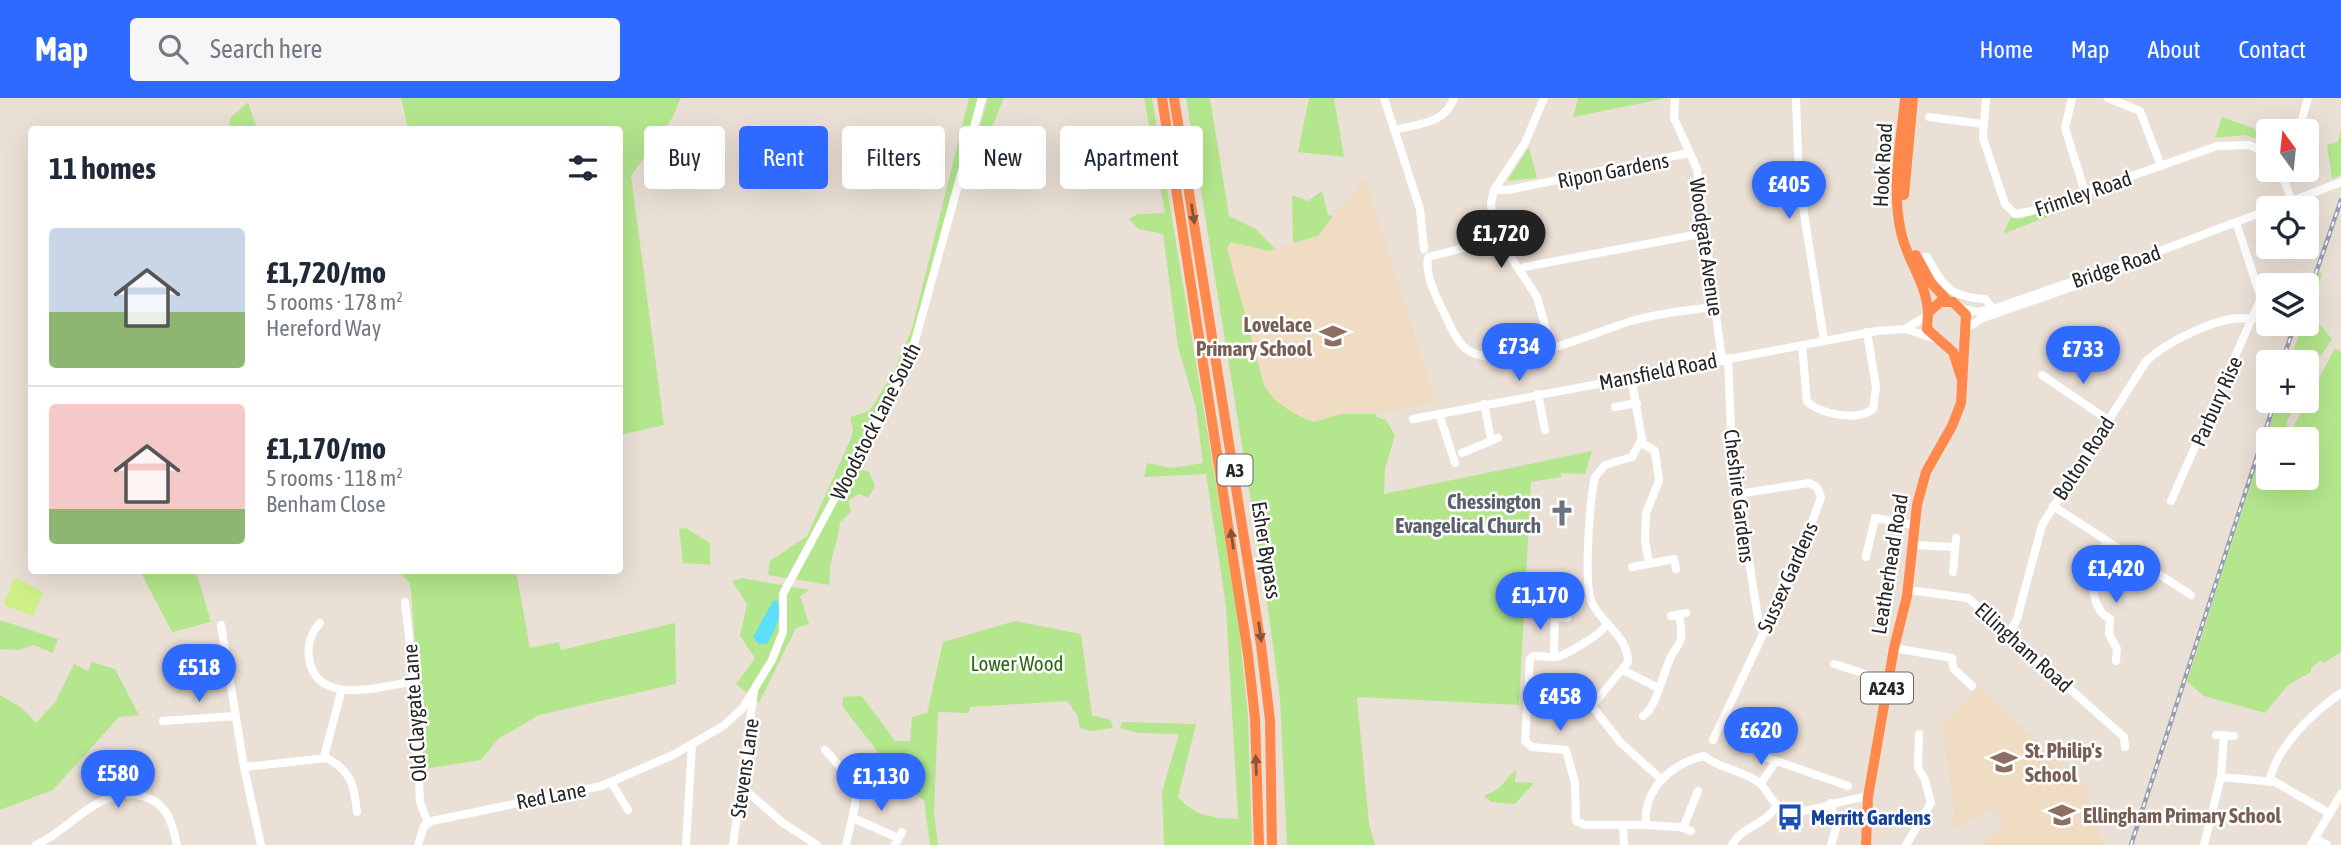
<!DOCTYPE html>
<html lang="en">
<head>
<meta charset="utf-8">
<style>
	:root { --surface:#fff; --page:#f6f6f7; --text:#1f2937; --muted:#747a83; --line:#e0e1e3; --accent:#2f6aff }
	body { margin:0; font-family:"Asap Condensed",sans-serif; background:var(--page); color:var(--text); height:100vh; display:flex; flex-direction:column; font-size:26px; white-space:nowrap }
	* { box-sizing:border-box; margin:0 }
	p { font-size:23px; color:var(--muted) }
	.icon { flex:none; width:38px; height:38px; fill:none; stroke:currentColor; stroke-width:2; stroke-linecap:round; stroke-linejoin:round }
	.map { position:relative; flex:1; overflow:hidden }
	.side { position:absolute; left:28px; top:28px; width:595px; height:448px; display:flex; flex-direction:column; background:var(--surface); border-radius:7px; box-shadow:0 7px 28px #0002 }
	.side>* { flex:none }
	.banner { position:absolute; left:644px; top:28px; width:665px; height:63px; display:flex; gap:14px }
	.needle { width:46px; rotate:345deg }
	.tools { position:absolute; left:2256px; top:21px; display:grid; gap:14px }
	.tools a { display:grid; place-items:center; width:63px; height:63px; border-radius:7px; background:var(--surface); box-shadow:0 7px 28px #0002; font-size:35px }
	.price { position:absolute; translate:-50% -60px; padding:0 16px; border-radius:24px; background:var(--accent); color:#fff; font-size:23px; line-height:46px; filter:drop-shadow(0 2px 4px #0008) }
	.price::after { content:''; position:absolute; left:50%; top:42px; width:21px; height:16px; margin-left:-10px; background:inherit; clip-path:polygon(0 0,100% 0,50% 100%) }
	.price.on { background:#222; color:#fff }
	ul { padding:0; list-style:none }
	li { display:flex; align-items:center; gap:21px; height:175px; padding:0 21px }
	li+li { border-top:2px solid var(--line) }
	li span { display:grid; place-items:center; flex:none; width:196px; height:140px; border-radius:7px; color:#555 }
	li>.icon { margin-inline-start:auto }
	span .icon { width:84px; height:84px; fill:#fffc; stroke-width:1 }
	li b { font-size:30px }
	h2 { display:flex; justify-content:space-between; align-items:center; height:84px; padding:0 21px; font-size:30px }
	.chip { padding:0 24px; border-radius:7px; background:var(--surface); box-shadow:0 7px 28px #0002; font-size:24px; line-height:63px }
	.chip.on { background:var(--accent); color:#fff }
	header { display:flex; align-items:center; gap:42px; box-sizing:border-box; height:98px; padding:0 35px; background:var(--accent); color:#fff }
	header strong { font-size:33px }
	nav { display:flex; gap:38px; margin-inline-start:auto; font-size:24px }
	.search { width:490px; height:63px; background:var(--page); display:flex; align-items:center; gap:18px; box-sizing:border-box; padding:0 24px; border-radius:7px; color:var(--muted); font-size:26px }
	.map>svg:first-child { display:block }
	.education { fill:#efdcc3 }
	.green { fill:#b4e78d }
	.pitch { fill:#cef087 }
	.water { fill:#5edef8 }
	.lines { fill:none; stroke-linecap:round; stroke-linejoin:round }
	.minor { stroke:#fff; stroke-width:8 }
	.highway { stroke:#ff894d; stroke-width:10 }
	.rail-casing { stroke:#999fb3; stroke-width:4.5 }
	.rail { stroke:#fff; stroke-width:2; stroke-dasharray:5; stroke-linecap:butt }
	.oneway { fill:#885338 }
	.labels { text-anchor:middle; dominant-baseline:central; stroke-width:5; stroke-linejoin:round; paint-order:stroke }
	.shield { fill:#fff; stroke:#686868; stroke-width:2 }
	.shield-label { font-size:19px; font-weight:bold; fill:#272727 }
	.street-label { font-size:21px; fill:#272727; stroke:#fff }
	.education-label { font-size:21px; font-weight:bold; fill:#785e54; stroke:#fff; text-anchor:start }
	.worship-label { font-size:21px; font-weight:bold; fill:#5b616d; stroke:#fff; text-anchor:end }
	.park-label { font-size:21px; fill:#2d6713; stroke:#fff }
	.transit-label { font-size:21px; font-weight:bold; fill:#164399; stroke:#fff; text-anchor:start }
</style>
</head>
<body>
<header>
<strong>Map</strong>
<div class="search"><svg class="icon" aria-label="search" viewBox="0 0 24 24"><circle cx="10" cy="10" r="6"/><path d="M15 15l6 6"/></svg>Search here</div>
<nav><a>Home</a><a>Map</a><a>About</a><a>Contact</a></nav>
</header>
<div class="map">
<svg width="2341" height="747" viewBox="0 0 2341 747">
	<rect width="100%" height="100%" fill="#ebe0d6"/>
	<path class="education" d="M1365 79 1436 305 1376 316H1341L1314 324 1283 309 1269 297 1264 287 1227 150 1230 144 1269 153 1318 138Z
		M1979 589 2087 691 2104 747H1980L2005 728 1991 710 1955 731 1949 724 1955 717 1942 626Z"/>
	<path class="green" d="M401 0H681L672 20 631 78 664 327 620 337V32L408 31Z
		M969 0H978L917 230 905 261 848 366 869 374 875 388 868 400 859 396 849 402 851 414 840 424C838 447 827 465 830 487L768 477 770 463 807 438 851 340 853 331 850 319 869 313 893 276 912 230Z
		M988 0H1004L972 77 966 76Z
		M1144 0H1152L1238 518 1248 619 1252 747H1164L1162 694 1179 636 1139 635 1120 630 1122 624 1196 626 1178 699C1195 719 1214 720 1238 721L1226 508 1206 376 1144 379 1147 365 1171 370 1203 365 1196 310 1178 249 1163 136 1138 131 1129 121 1138 116 1165 115Z
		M1186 0H1210L1229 118 1256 131 1275 151 1269 153 1231 144 1227 150 1264 287C1274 306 1294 316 1314 324L1341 316H1376L1377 319 1386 322 1395 337 1385 371 1384 396 1592 353 1585 376 1561 375V379L1531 384 1519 607 1357 599 1369 726 1375 747H1287L1280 601 1267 503Z
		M1309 0H1334L1344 59 1298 54Z
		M1578 0H1667L1573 19Z
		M248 4 257 31H229L230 20Z
		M2222 19 2253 30 2267 44 2245 37 2215 40Z
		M2341 31V77L2332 81 2327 47 2338 44Z
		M1529 49 1537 80 1507 83Z
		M1322 93 1328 117 1333 118 1318 138 1293 145 1292 97 1308 103Z
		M2070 104 2072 109 2003 136 2011 119 2020 121Z
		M2318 174 2322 175 2311 216 2332 241 2307 279 2306 264H2290L2302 226H2306L2307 211Z
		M2335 250 2341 254V554L2324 565 2321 562 2311 570V574L2288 587 2265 615 2204 598 2187 584 2277 303H2304L2300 311 2293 313 2286 324 2289 334 2279 341H2268V380H2306V341H2287Z
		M686 430 710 445V467L683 465 679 431Z
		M140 473H196L211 524 172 534Z
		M398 473H516L530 550 559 544 561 552 675 525 676 586 539 617 498 641 481 662 424 671 411 492 409 484Z
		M742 480 810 492 800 498 809 526 796 530 759 605 736 586 755 560 740 538 747 506 732 483Z
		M0 522 58 541 53 555 33 547 19 552 0 551Z
		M1015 523 1081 536 1092 617 1111 622 1113 630 1091 633 1080 630 1077 617 1067 603 971 609 968 615 938 614 934 714 938 747H930L924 702 906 690 842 608 843 599 862 598 895 643H910L912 619 927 615 943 544Z
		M92 564 115 571 139 617 119 619 53 692 0 712V597L22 610 36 625 56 603 74 566 88 573Z
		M120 664H134L139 691 116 689Z
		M1516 671 1515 684 1534 685 1515 706 1491 704 1484 698 1499 690Z"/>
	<path class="pitch" d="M17 480 43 495 33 518 4 507 13 481Z"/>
	<path class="water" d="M777 502C782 520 776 531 767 546H758L753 539 773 503Z"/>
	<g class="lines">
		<path class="minor" d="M1384 0 1420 111 1424 151
			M1544 0 1525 45 1494 92 1491 105 1492 119 1503 147 1537 199 1551 249
			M1675 0 1674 20 1697 71 1722 262
			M1796 0 1799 84 1824 242
			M1986 0 1983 40 2005 106 2015 116 2032 113 2217 48 2249 47 2268 55
			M2072 0 2065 30 2085 94
			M2108 0 2140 13 2161 68
			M1929 19 1983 26
			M1394 32C1418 26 1445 26 1454 0
			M2295 33 2301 25 2308 0
			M2280 72 2294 108
			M1494 92H1508L1689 55
			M2274 110 2341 84
			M1503 147 1467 149 1428 159C1425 178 1436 198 1444 215 1450 227 1458 248 1471 254 1514 274 1592 234 1635 222 1661 215 1688 212 1714 209
			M1918 160 1927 159C1944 189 1950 199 1985 201L1993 211
			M1520 173 1524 169 1705 135
			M1962 211 1978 214 1993 211 2152 156 2268 112
			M1966 230 1983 220 2081 186
			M1905 231 1927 218
			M1802 247 1807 304C1822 316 1856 324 1873 311L1876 289 1867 234
			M1728 260 1732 356 1759 526 1763 534
			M2042 277 2108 322
			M1631 279 1642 341 1632 359 1605 367 1595 379C1590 401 1583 486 1592 505 1603 527 1628 538 1628 564L1592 608 1620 644 1662 682
			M1538 296 1545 332
			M1484 306 1491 341
			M1615 309 1637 305
			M1439 316 1455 365
			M1413 321 1877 233 1905 231 1936 241
			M1642 345 1655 353 1659 383 1646 415 1645 442 1649 466
			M1462 355 1498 340
			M2171 403 2261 200 2236 124
			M2053 408 2191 497
			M2107 443C2094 465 2084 507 2110 521L2109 536 2117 551 2116 563
			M1913 447 1955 449
			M1866 459 1875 420 1915 427
			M1632 469 1674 461 1676 471
			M1953 474 1956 440
			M1908 492 1968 500 2124 639 2125 649
			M405 504 415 591 420 704 428 725
			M1671 518 1686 515
			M1555 519 1567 520
			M320 525C311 535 307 547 309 560 316 610 383 588 415 583
			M1606 526C1604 535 1566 557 1556 559 1548 559 1540 558 1533 558L1530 561 1525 643 1532 649 1566 652 1575 685 1576 723 1585 727H1646C1643 691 1671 666 1704 658 1720 671 1742 672 1758 684 1767 690 1769 702 1779 708 1800 723 1839 700 1868 699
			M221 527 244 669 261 747
			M2009 536 2017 521 2042 427 2145 265C2160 246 2229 212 2252 222
			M1894 550 1952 560 1953 570 1972 588
			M1554 559 1555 510
			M1834 566 1888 583
			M1623 572 1658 590
			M1643 618C1657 609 1663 574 1671 559 1674 552 1680 547 1681 539 1682 532 1680 523 1679 516
			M163 623 236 618
			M2216 637 2234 638
			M1713 642 1800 458 1821 399 1817 389 1809 385 1738 396
			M825 652C866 697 858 690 846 747
			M1762 658 1848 688
			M324 659 341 594
			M244 669 327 660C352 674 354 687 357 714
			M2221 679 2275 684 2329 715
			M611 684 628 712
			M2269 684C2277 648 2312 615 2341 595
			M1761 685 1776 663
			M740 692 751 697 783 725 817 747
			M1831 705 1836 730 1831 747
			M853 720 898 740
			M1623 727 1624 747
			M1646 727 1680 729 1691 733
			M1683 730 1698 693
			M2315 740 2327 747
			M36 747C72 731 97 688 142 698 167 704 172 724 177 747
			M418 747 424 728 432 723 601 688 673 657 723 628 742 611 772 562 783 534V496L910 261 982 0
			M686 747 692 646
			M733 747 754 594
			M895 747 902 734
			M1732 747C1742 728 1766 727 1777 707
			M1906 747 1931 705 1925 682 1918 670 1919 636
			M2204 747 2221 679 2224 637
			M2311 747 2341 696"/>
		<path class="highway" d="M1162 0 1248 556 1255 620 1259 747
			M1174 0 1261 547 1270 622 1272 747
			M1905 0C1901 44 1891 90 1901 134 1907 163 1927 185 1928 215
			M1904 97 1913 0
			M1916 157 1931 185 1948 203
			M1866 747 1868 699 1894 550 1907 498 1917 407 1926 374 1952 328 1961 305 1966 217 1953 204H1940L1928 215 1927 231 1953 254 1962 282"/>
		<g class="rail-casing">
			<path id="rail" d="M2306 204 2341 102
				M2282 264 2295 226
				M2131 747 2275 303"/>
		</g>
		<use href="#rail" class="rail"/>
	</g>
	<defs><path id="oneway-solid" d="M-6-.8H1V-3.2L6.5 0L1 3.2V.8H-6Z" transform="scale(1.75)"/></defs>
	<g class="oneway">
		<use href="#oneway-solid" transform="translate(1193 116) rotate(81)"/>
		<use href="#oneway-solid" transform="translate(1232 441) rotate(-98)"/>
		<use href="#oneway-solid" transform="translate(1260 534) rotate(82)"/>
		<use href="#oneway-solid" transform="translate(1256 667) rotate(-92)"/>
	</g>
	<defs>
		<g id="school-bare" transform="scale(2.1)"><path d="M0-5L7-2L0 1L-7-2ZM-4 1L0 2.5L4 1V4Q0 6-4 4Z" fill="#8d6e63" stroke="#fff" stroke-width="2.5" paint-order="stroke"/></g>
		<g id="church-bare" transform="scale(2.1)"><path d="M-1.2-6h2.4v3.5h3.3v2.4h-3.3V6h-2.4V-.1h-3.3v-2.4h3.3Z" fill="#6b7280" stroke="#fff" stroke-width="2.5" paint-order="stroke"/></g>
		<g id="bus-bare" transform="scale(2.1)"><path d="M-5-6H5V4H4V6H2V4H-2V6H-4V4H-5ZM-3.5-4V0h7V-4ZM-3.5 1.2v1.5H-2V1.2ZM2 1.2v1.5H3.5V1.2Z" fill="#1a4fb4" stroke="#fff" stroke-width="2.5" paint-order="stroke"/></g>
	</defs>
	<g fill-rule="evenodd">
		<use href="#school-bare" x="1333" y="238"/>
		<use href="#church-bare" x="1562" y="415"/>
		<use href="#school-bare" x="2004" y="664"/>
		<use href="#school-bare" x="2062" y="717"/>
		<use href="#bus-bare" x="1790" y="719"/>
	</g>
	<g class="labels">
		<g class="shield">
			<rect x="1217.5" y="356.5" width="35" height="31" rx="5"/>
			<rect x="1861" y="574.5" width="52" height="31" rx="5"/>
		</g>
		<g class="shield-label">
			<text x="1235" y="372">A3</text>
			<text x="1887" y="590">A243</text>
		</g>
		<g class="street-label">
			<text transform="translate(1882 67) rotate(-87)">Hook Road</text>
			<text transform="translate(1613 72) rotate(-11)">Ripon Gardens</text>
			<text transform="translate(2083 95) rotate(-19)">Frimley Road</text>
			<text transform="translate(1707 149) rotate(82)">Woodgate Avenue</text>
			<text transform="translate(2116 168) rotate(-19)">Bridge Road</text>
			<text transform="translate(1658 273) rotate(-11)">Mansfield Road</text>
			<text transform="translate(2216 303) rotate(-66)">Parbury Rise</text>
			<text transform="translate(875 323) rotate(-63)">Woodstock Lane South</text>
			<text transform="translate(2083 360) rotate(-57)">Bolton Road</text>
			<text transform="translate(1740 398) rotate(83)">Cheshire Gardens</text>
			<text transform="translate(1267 452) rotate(81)">Esher Bypass</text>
			<text transform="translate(1889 466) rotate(-81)">Leatherhead Road</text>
			<text transform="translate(1787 479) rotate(-66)">Sussex Gardens</text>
			<text transform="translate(2024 549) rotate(42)">Ellingham Road</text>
			<text transform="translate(414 615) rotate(-94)">Old Claygate Lane</text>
			<text transform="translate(744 670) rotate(-82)">Stevens Lane</text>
			<text transform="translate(551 697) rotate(-11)">Red Lane</text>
		</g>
		<g class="education-label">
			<text x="1312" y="226" text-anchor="end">Lovelace<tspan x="1312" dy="24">Primary School</tspan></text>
			<text x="2025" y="652">St. Philip's<tspan x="2025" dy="24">School</tspan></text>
			<text x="2083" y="717">Ellingham Primary School</text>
		</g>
		<g class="worship-label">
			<text x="1541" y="403">Chessington<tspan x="1541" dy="24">Evangelical Church</tspan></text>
		</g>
		<g class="park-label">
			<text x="1017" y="565">Lower Wood</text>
		</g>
		<g class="transit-label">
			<text x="1811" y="719">Merritt Gardens</text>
		</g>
	</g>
</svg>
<div class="tools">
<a><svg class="needle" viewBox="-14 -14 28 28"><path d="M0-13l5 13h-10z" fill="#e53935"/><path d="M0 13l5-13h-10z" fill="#747a83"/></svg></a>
<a><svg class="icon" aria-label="locate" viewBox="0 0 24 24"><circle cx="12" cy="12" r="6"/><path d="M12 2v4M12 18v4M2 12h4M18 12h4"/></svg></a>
<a><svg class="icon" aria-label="layers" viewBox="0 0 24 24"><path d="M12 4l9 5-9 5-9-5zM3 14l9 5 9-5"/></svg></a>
<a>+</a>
<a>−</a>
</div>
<b class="price" style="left:1789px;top:123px">£405</b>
<b class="price on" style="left:1501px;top:172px">£1,720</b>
<b class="price" style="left:1519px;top:285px">£734</b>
<b class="price" style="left:2083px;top:288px">£733</b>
<b class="price" style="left:2116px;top:507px">£1,420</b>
<b class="price" style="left:1540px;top:534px">£1,170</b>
<b class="price" style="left:199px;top:606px">£518</b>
<b class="price" style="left:1560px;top:635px">£458</b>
<b class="price" style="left:1761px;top:669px">£620</b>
<b class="price" style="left:118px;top:712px">£580</b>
<b class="price" style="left:881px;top:715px">£1,130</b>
<div class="banner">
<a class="chip">Buy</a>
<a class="chip on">Rent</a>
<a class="chip">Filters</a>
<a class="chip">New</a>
<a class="chip">Apartment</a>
</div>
<section class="side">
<h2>11 homes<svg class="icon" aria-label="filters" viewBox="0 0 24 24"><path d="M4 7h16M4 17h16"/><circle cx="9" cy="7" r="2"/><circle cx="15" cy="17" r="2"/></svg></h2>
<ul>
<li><span style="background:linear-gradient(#c9d6e8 60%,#8fb573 0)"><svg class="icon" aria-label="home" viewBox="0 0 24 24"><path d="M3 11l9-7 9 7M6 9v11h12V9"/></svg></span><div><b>£1,720/mo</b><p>5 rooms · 178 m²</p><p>Hereford Way</p></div></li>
<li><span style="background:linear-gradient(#f6c9c9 75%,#8fb573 0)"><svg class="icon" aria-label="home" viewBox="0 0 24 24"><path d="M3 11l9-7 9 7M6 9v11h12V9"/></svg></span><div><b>£1,170/mo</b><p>5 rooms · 118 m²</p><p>Benham Close</p></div></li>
</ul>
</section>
</div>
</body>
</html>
